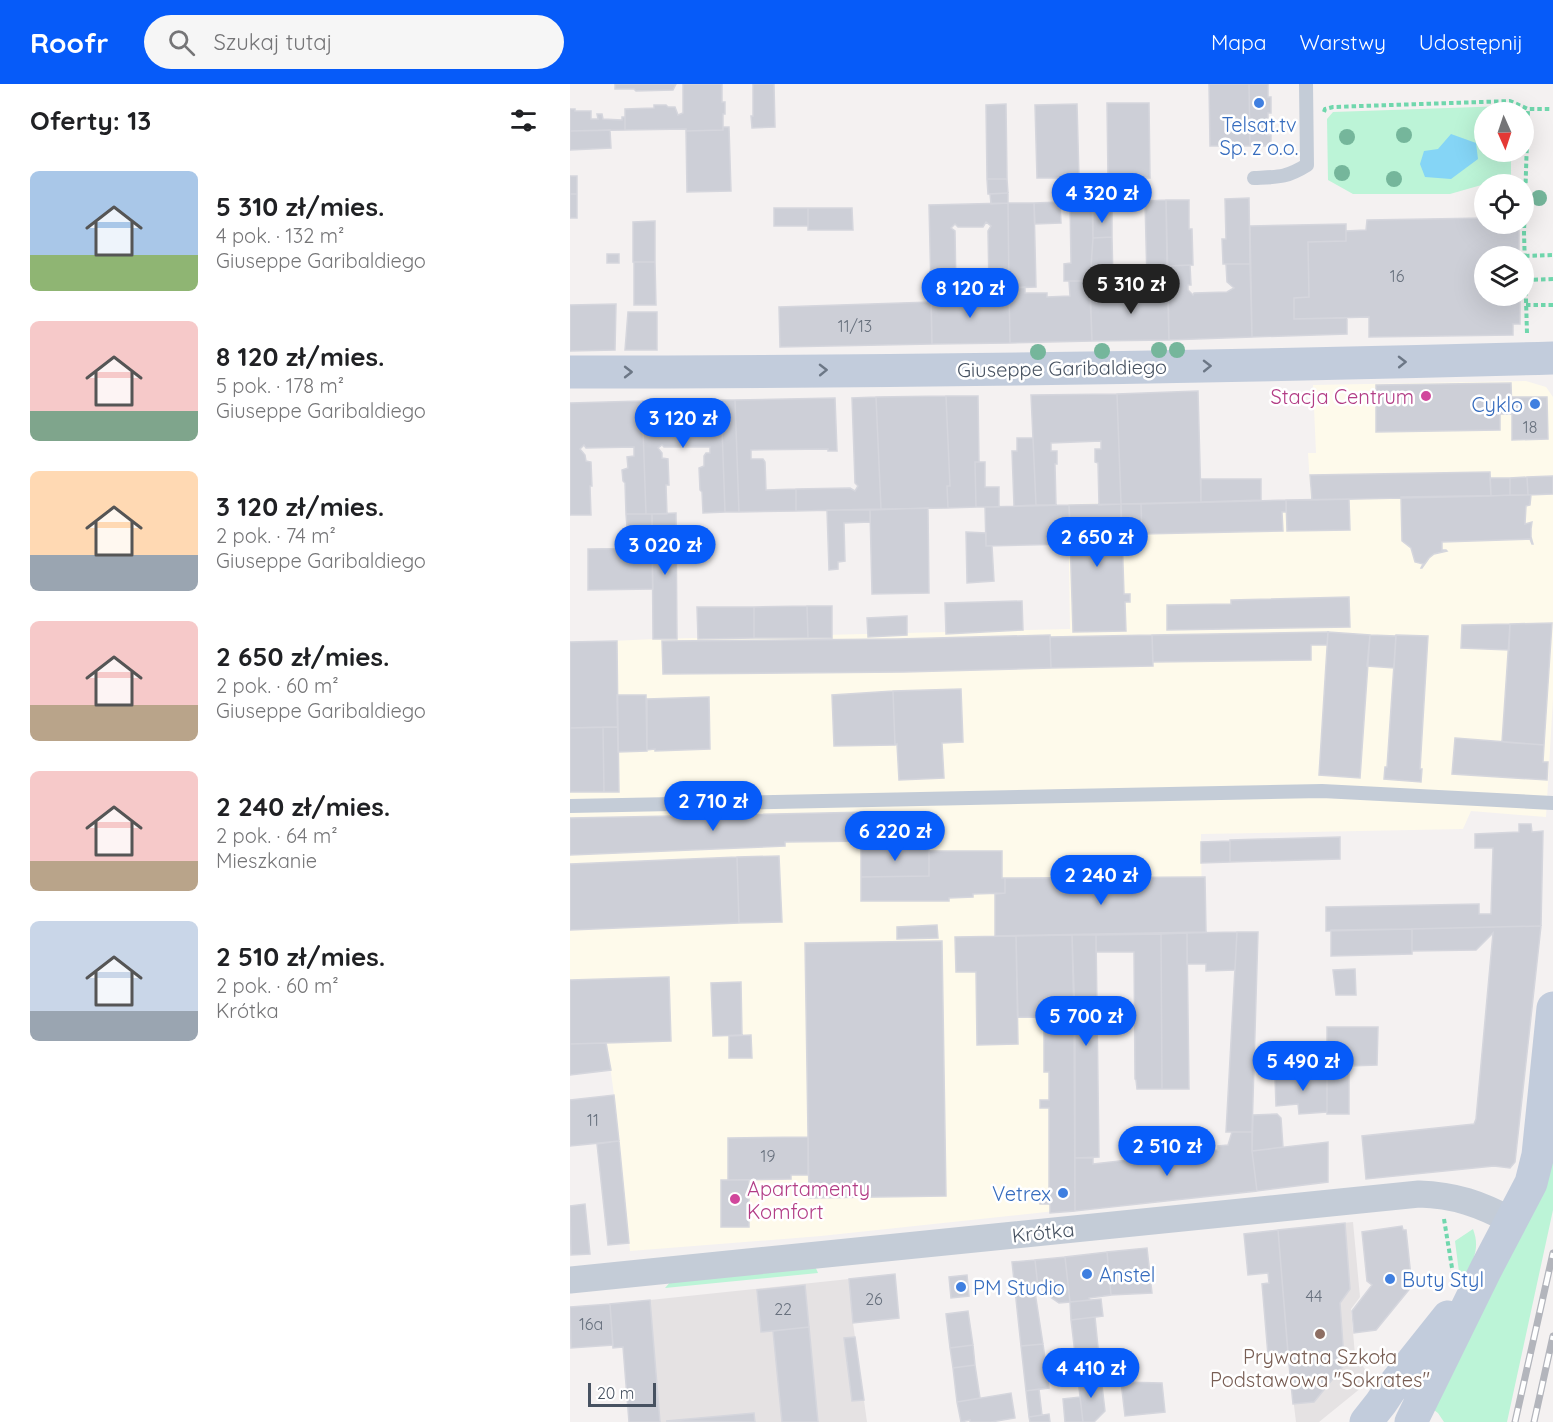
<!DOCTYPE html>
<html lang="pl">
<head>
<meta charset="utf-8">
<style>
	:root { --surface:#fff; --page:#f6f6f6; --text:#202124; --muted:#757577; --accent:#065bf9 }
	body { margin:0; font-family:Quicksand,sans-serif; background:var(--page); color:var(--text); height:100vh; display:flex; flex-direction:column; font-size:22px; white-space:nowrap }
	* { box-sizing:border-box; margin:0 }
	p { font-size:20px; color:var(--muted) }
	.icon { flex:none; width:33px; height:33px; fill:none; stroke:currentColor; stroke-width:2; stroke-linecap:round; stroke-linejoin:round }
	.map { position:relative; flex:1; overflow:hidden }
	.side { display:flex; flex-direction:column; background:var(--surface); width:570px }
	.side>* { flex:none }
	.needle { width:39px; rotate:177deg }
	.tools { position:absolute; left:904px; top:18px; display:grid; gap:12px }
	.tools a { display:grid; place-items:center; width:60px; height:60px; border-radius:50%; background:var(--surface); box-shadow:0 6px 24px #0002; font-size:30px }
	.scale { position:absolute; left:18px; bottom:15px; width:68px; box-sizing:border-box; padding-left:6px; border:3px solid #475261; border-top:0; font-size:16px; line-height:21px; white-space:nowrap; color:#475261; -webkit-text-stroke:4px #fff; paint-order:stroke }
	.price { position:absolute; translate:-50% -51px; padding:0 14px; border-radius:21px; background:var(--accent); color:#fff; font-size:20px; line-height:39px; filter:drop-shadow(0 2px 3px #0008) }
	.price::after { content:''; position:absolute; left:50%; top:36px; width:18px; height:14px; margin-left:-9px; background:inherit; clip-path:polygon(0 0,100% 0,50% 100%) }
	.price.current { background:#222; color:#fff }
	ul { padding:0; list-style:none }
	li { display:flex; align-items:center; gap:18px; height:150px; padding:0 30px }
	li span { display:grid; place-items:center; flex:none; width:168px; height:120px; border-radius:9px; color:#555 }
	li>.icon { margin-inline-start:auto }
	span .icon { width:72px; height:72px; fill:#fffc; stroke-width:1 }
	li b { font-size:26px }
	h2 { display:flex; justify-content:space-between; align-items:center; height:72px; padding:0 30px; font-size:26px }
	header { display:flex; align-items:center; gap:36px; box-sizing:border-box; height:84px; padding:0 30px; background:var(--accent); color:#fff }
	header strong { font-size:28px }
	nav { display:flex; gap:33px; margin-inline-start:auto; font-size:21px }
	.search { width:420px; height:54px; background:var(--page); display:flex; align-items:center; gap:15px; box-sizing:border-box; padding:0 21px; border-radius:33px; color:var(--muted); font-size:22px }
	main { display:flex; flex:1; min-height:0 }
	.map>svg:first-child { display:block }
	.commercial { fill:#fefaeb }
	.education { fill:#e5e2e3 }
	.green { fill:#bcf4d7 }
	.water { fill:#85d5f6 }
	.building { fill:#cdcfd7; stroke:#d5d6dd; stroke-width:1.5 }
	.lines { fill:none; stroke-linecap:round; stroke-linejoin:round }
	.path { stroke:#70d7ad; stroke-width:4; stroke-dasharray:4.5 3; stroke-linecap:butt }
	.lane { stroke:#c4ccd7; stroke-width:14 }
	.street { stroke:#c4ccd7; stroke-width:27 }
	.secondary { stroke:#c2ccdc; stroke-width:33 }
	.rail-casing { stroke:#b3b5bc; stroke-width:7 }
	.rail { stroke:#fff; stroke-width:4.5; stroke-dasharray:14; stroke-linecap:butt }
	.tree { fill:#75b69b }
	.oneway { stroke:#6c7786 }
	.shop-dot { fill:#3f7fe0; stroke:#fff; stroke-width:2 }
	.hotel-dot { fill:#d1479c; stroke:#fff; stroke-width:2 }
	.education-dot { fill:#8d6e63; stroke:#fff; stroke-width:2 }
	.labels { text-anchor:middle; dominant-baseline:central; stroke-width:5; stroke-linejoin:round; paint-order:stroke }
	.number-label { font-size:16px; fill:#68717e }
	.shop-label { font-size:20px; fill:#366cbe; stroke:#fff; text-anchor:start }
	.street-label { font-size:20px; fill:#475261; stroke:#fff }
	.hotel-label { font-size:20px; fill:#b23c85; stroke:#fff; text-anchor:end }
	.education-label { font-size:20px; fill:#785e54; stroke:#fff }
</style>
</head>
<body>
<header>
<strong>Roofr</strong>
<div class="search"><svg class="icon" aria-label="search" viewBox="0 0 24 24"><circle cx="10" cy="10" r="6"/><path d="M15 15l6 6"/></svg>Szukaj tutaj</div>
<nav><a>Mapa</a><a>Warstwy</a><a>Udostępnij</a></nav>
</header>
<main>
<section class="side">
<h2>Oferty: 13<svg class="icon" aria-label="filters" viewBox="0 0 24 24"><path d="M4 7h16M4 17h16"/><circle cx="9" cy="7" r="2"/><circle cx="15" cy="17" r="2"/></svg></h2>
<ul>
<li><span style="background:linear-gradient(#a9c7e8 70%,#8fb573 0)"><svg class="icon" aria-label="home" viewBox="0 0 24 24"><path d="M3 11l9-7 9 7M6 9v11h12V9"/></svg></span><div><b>5 310 zł/mies.</b><p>4 pok. · 132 m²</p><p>Giuseppe Garibaldiego</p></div></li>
<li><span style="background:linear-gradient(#f6c9c9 75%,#7fa58c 0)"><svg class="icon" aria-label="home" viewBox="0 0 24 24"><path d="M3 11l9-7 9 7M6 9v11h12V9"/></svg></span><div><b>8 120 zł/mies.</b><p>5 pok. · 178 m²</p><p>Giuseppe Garibaldiego</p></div></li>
<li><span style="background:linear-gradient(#ffd9b3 70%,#9aa5b1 0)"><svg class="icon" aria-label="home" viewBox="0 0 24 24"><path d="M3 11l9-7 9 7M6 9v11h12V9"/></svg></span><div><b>3 120 zł/mies.</b><p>2 pok. · 74 m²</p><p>Giuseppe Garibaldiego</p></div></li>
<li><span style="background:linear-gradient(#f6c9c9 70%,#b9a48a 0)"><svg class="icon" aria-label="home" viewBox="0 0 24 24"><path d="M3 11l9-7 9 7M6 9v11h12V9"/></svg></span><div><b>2 650 zł/mies.</b><p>2 pok. · 60 m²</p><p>Giuseppe Garibaldiego</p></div></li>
<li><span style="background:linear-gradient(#f6c9c9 75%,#b9a48a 0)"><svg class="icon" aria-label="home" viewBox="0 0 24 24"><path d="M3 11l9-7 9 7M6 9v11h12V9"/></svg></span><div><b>2 240 zł/mies.</b><p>2 pok. · 64 m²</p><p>Mieszkanie</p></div></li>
<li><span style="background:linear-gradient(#c9d6e8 75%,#9aa5b1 0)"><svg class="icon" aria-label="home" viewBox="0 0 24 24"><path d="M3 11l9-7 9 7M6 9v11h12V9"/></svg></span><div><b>2 510 zł/mies.</b><p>2 pok. · 60 m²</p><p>Krótka</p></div></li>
</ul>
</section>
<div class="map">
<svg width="983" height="1338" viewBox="0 0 983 1338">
	<rect width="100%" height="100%" fill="#f4f1f1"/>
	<path class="commercial" d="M956 297 976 303 983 313V615L976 733 901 727 893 745 631 750 632 842 501 844 504 1125 251 1152 60 1167 44 1011 37 959 0 960V559L84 555 500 545 498 420 741 416 738 369H746L743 301Z"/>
	<path class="education" d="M783 1138 790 1213 781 1225 785 1271 802 1295 749 1338H726L719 1280 708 1146Z
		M279 1195 283 1239 297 1338H90L80 1216Z"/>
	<path class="green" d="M936 22 941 28H915V68H941V100H915L880 110H783L758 96 757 35 763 28Z
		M983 1040V1126L937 1338H874L868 1329 861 1324Z
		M903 1145C911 1166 902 1179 892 1197L890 1196 885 1157Z
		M245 1182 248 1189 95 1204 102 1196Z"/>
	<path class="water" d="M881 50 906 59 908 75 881 95 855 93 850 80 854 67 868 65Z"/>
	<path class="building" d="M45 0H106L103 6 66 7 64 5H45Z
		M113 0H152V18H155V30H153V46L116 47V45L55 46V25L84 24V21H96L98 23H105L108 31 113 29Z
		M183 0H204L205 43 182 44 181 32H183Z
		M639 0H679L680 62H640Z
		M679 0H698V13H701V29H698V51H701V62H680Z
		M537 19H579L580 94H538Z
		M436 20 437 95H417L416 21Z
		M507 20 509 94H467L465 21Z
		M0 25H5V27H21V35H28L27 30H32L33 35 52 36V33H55V46L0 47Z
		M153 43H159L161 107 117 108 116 47 153 46Z
		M40 46 41 64 0 66V47Z
		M0 92H7V110H0Z
		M417 95H437L438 109 418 110Z
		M438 109V119L421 120 420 110Z
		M0 110H7V134H0Z
		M679 114 680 180H653L652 155H656L655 115Z
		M596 116 598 196 577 197 575 117Z
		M596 116H619V145H622L623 181 597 182Z
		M490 118 491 139 465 140 464 119Z
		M500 118H522L523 154 520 197H494V180L501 179Z
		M438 119 439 204H419L418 147 421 142 416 138 413 143H388L385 140 381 144 385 147 386 205 361 206 359 121Z
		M438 119H464L466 203 439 204Z
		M204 124H238V142H204Z
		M238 124H282L283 146H238Z
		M523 126H542V153L523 154Z
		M915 134V140H942V144H949V172H915V212H950V240H943V251L799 253V233L724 235V214L739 213 738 158 776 157V147L796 146 797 136Z
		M85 137V178H63V138Z
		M776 140V157L738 158 739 213 724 214V235L777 234V250L682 253 680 142Z
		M542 153 543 197H520L523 154Z
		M37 170H49V179H37Z
		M64 178H85L86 221H64Z
		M656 180H680L682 253 599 256 597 182 620 181 621 201H618V206L623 211 624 209 657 208 664 204 657 198Z
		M598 196 599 256 522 257 520 209 578 208V197Z
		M499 197H520L522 257 440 259 439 204 455 203V209H477V213L500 212Z
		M419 204H439L440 259 362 260 361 206 384 205 385 214 380 217 384 221 388 217 417 216 420 220 423 217 420 213Z
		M361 218 362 260 210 263 209 223Z
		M46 220 45 266 0 267V221Z
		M58 228H87V266H55Z
		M941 299 942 330H930V346L806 348V301Z
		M628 307 631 418 551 420 547 310Z
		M547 310 551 420 529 421 528 379 525 378V365H531V357L481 359V367H487V380H485L486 421H466L461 311Z
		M376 312H408L409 378H405L406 423 378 424 377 402H380Z
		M376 312 380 402H377L378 424 311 425 306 313Z
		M306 313 311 425 226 427V405L280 404 285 407 288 402 285 399 282 314Z
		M942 313H977L978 355 942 356Z
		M265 314 267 367H258V365L181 366V375H193L195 378 196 406 226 405V427L169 428 165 316Z
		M151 316H165L169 428H155Z
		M151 316 155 428 133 429 132 408 130 406 129 384 134 382V372L136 369H140V363H94L92 361 88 364 92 369V374L98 375 99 401H96L97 430H76L72 317Z
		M72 317 76 430H56L55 399 53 397 52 386 58 384 57 373 64 372V363L16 364 14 361 10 365 15 371 16 377 21 378 22 402H20L21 431H0V319Z
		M447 354H463L466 421 444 422 442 367H447Z
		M405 378H415V403H429V423H406Z
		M920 388 921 412 742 416 740 391Z
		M983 392V410L958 411 957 393Z
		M957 393 958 411H940V394Z
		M920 394H940V411L921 412Z
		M631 395H691V416L631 418Z
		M961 411 960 421 956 422 955 440 962 438 961 445V453L963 460H962L960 455 872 458V466H876L877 467 864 470 859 474 852 484H851L853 480 845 478 841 464 832 457 831 413Z
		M779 415 780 446 717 447 716 416Z
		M716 416V428H712L713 447 572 450 571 420Z
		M551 420 554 510H560V518H555L556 547 503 548 499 421Z
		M551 420H571L572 450 551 451Z
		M499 421 501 460 416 462 415 423Z
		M358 424 359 509 302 510 300 426Z
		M257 426H300V438L274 439 275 477 268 478V485L259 486Z
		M106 429 107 555H83L82 430Z
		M56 430H82V464H66V459L59 454V443H57Z
		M396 448 416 449V462H422L424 497 397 499Z
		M82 464 83 505 18 506V465Z
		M779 513 780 543 597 546V521L661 520V516Z
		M452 517 453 546 376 550 375 519Z
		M237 522H262V554H238Z
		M237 522 238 554H184V523Z
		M127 523H184V554L128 555Z
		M337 532V551L298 553 297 534Z
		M982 539 974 661 932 658 940 540Z
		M940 540 939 566 891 564 892 541Z
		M758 548 800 551 790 694 749 691Z
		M758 548 757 561H741V576L583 578 582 551Z
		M480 551 481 584 334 588 93 590 92 557 327 555Z
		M582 551 583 582 481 584 480 553Z
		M800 551 826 552 824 584 797 582Z
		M826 551 858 552 850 685H852L851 698 814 695 815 683H817Z
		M47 557 48 643 0 644V558Z
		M391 605 393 658 372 659 374 694 329 696 327 660 325 661 323 607Z
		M323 607 325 661 264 662 262 611Z
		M47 611H76L77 667 48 668Z
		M139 613 140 665 85 667V665L77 666V615Z
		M33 643H48L49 708H34Z
		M33 643 34 708H0V644Z
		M885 654 974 661 973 678H978L977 696 882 690Z
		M301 728 302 757 215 758V762L0 771V734Z
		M949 740H961L962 748 973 747 971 842 756 847V823L909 820V830H921L923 764H905V750L949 748Z
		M770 753V775L660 778V756Z
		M660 757V778L631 779V758Z
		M291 763H359V792L291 793Z
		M359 767H432V794H435V809L403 810V813L379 814V817H291V793L359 792Z
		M209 772 212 838 169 839 167 773Z
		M167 773 169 839 0 846V780Z
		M635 793 636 848 425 852V810L435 809V794Z
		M367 841 368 854 327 855V843Z
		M971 842 945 1078 940 1084 924 1082 796 1095 792 1052 904 1040 906 1035 923 849 906 866 842 867V845Z
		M842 845V870L761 872V846Z
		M667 848 665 886 636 887V880H617V849Z
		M667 848H688L682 1048H656Z
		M617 849 619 1005H592L591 850Z
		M591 850 592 1005H567L566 996 565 995 564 868H526V851Z
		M502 851 504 934 448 933 446 852Z
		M502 851H526L529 1073 505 1074V933Z
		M446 852 448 960 407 961 406 888H386L385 853Z
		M372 857 376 1112 239 1114 235 859Z
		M785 885 786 911H766L763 886Z
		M99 893 101 957 0 960V896Z
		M171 898 172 951 143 952 141 899Z
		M474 933 504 934 505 1127 480 1129V1120H470V1111H479V1024H470V1016H479V988H474Z
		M757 943H808L807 981 779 982V1030H757Z
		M181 951 182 974H159V952Z
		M36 959 41 986 0 991V960Z
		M757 987V1028L729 1030 728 1020 706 1022 705 993 721 992V989Z
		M44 1011 49 1057 0 1062V1016Z
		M707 1030 711 1034 713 1063 682 1067 683 1031Z
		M662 1048H682V1067L687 1107 505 1127V1074H523V1080L648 1066V1062L658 1061Z
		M238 1053V1091H221V1095L158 1096V1054Z
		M49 1057 59 1159 38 1161 27 1060Z
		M758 1058V1098L687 1107 682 1067Z
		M151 1096H179V1143H151Z
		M15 1120 20 1170 1 1171 0 1122Z
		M775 1139 780 1205 770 1219 774 1275 719 1280 708 1146Z
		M832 1142 833 1146H836L842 1202 806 1246 784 1249 782 1227 802 1201 797 1197 792 1148Z
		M708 1146 718 1270 698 1271 692 1200 699 1199 698 1189 678 1191 674 1150Z
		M577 1164 582 1209 541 1211 537 1168Z
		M537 1168 541 1211 519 1214 520 1216 500 1218 495 1173Z
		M495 1173 500 1218 489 1219 479 1212 478 1202 468 1203 465 1176Z
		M465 1176 468 1203 465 1208 473 1260 451 1262 442 1178Z
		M325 1190 329 1234 283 1239 279 1195Z
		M397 1191 399 1212 381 1214 379 1193Z
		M235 1201 239 1243 191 1248 187 1206Z
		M531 1215 533 1232 501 1236 500 1218Z
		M80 1216 90 1338H59L53 1263 43 1264 40 1220Z
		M40 1220 43 1261 1 1264 0 1223Z
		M398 1227 403 1261 380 1264 376 1230Z
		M525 1233 531 1293 508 1295 501 1236Z
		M239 1243 248 1338H212L203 1247Z
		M285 1253 294 1316 282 1317 274 1254Z
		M473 1260 479 1304 456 1307 451 1262Z
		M403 1261 405 1281 383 1284 380 1264Z
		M779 1275 744 1318 723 1320 719 1280Z
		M405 1281 410 1314 387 1318 383 1284Z
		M531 1293 535 1327 524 1338H513L508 1295Z
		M551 1298 592 1299 595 1328 555 1332Z
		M469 1305 472 1331 459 1333 456 1307Z
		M441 1309 445 1334 421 1338H400V1336L391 1338 387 1318Z
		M510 1313 513 1338H495L493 1315Z
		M184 1329 185 1338 96 1337Z
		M479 1330 480 1338H460L459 1333Z"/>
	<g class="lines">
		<path class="path" d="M754 28 755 25 763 23 940 17 958 25H980
			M955 172 983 171
			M956 196 983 195
			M956 221H983
			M957 249 954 149 958 25
			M874 1135 883 1190"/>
		<path class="lane" d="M684 94C708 93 716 94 737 81L736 0
			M0 722 752 707 983 719"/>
		<path class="street" d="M0 1196 849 1110C885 1111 910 1120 942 1137"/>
		<path class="secondary" d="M0 288C328 288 655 283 983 274
			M796 1338 811 1319 819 1307 878 1233
			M841 1338 916 1185 961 1099 968 1071 983 924"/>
		<g class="rail-casing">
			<path id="rail" d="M945 1338 983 1169
				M964 1338 983 1252"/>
		</g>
		<use href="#rail" class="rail"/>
	</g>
	<g class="tree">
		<circle cx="834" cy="51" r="8"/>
		<circle cx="777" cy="53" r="8"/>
		<circle cx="772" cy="89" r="8"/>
		<circle cx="824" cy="95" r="8"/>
		<circle cx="969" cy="114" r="8"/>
		<circle cx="589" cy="266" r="8"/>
		<circle cx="607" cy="266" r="8"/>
		<circle cx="532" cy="267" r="8"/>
		<circle cx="468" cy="268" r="8"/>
	</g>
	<defs><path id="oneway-chevron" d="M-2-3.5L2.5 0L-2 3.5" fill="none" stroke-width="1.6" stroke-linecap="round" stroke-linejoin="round" transform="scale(1.5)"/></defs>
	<g class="oneway">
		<use href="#oneway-chevron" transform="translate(832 278) rotate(-1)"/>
		<use href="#oneway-chevron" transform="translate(637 282) rotate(-1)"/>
		<use href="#oneway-chevron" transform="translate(253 286) rotate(-1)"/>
		<use href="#oneway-chevron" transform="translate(58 288)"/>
	</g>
	<g class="shop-dot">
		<circle cx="689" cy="19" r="6"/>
		<circle cx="965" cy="320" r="6"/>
		<circle cx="493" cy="1109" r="6"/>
		<circle cx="517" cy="1190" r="6"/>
		<circle cx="820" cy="1195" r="6"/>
		<circle cx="391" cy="1203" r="6"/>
	</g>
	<g class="hotel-dot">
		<circle cx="856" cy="312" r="6"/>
		<circle cx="165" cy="1115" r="6"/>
	</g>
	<circle class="education-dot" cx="750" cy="1250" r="6"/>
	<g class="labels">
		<g class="number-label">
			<text x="827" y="192">16</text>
			<text x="285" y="242">11/13</text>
			<text x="960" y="343">18</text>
			<text x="23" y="1036">11</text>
			<text x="198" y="1072">19</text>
			<text x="744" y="1212">44</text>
			<text x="304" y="1215">26</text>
			<text x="213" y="1225">22</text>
			<text x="21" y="1240">16a</text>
		</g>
		<g class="shop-label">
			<text x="689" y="40" text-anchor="middle">Telsat.tv<tspan x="689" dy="23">Sp. z o.o.</tspan></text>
			<text x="953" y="320" text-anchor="end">Cyklo</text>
			<text x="481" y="1109" text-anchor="end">Vetrex</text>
			<text x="529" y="1190">Anstel</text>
			<text x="832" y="1195">Buty Styl</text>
			<text x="403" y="1203">PM Studio</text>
		</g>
		<g class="street-label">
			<text transform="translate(492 284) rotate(-1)">Giuseppe Garibaldiego</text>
			<text transform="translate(473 1148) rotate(-6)">Krótka</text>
		</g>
		<g class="hotel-label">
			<text x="844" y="312">Stacja Centrum</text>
			<text x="177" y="1104" text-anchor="start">Apartamenty<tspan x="177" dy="23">Komfort</tspan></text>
		</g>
		<g class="education-label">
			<text x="750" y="1272">Prywatna Szkoła<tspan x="750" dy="23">Podstawowa "Sokrates"</tspan></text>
		</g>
	</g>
</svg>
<div class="tools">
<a><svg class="needle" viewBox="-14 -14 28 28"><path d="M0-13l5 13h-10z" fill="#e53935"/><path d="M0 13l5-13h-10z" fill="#757577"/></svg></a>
<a><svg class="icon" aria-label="locate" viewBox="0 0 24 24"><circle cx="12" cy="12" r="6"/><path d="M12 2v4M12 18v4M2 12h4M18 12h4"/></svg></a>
<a><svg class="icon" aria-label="layers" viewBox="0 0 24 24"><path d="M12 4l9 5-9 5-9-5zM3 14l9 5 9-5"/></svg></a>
</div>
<div class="scale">20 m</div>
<b class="price" style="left:532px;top:140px">4 320 zł</b>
<b class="price current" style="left:561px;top:231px">5 310 zł</b>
<b class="price" style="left:400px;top:235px">8 120 zł</b>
<b class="price" style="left:113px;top:365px">3 120 zł</b>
<b class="price" style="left:527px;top:484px">2 650 zł</b>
<b class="price" style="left:95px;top:492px">3 020 zł</b>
<b class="price" style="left:143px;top:748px">2 710 zł</b>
<b class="price" style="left:325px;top:778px">6 220 zł</b>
<b class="price" style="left:531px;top:822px">2 240 zł</b>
<b class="price" style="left:516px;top:963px">5 700 zł</b>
<b class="price" style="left:733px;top:1008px">5 490 zł</b>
<b class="price" style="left:597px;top:1093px">2 510 zł</b>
<b class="price" style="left:521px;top:1315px">4 410 zł</b>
</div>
</main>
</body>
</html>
